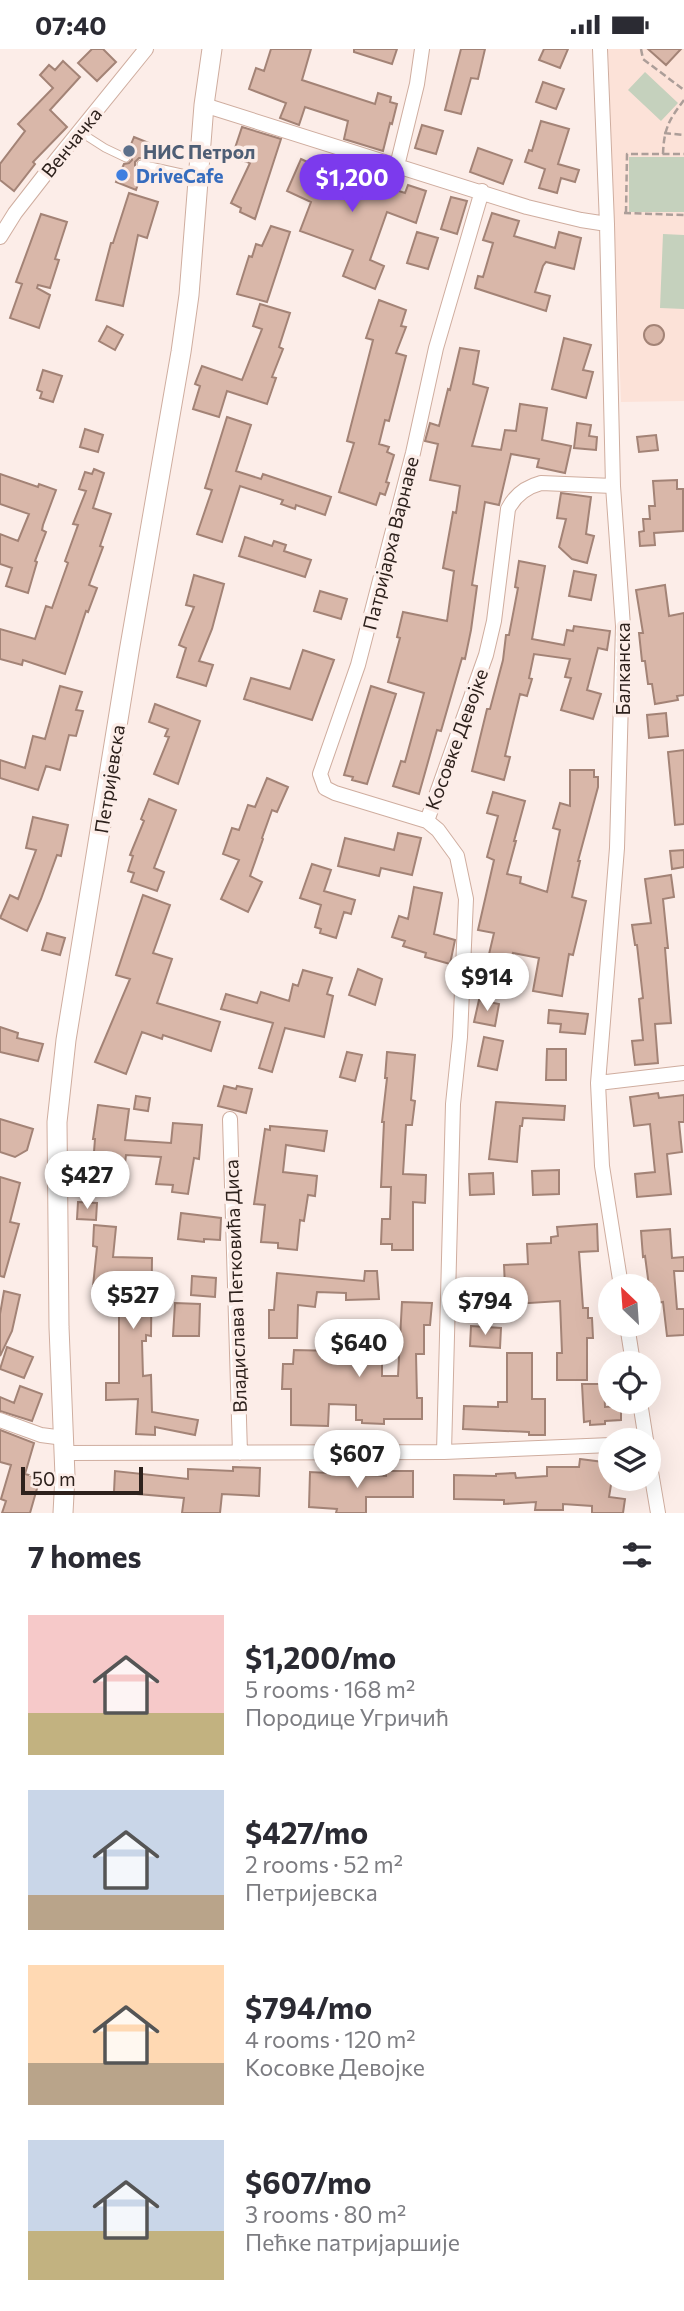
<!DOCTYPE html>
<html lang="en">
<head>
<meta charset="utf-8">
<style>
	:root { --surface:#fff; --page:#f2f2f3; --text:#2b2b33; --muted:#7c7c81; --accent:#7c3aed }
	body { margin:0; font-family:Commissioner,sans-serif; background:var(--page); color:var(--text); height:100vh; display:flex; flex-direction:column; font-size:26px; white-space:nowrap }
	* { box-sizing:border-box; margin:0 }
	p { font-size:23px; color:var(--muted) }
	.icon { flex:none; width:38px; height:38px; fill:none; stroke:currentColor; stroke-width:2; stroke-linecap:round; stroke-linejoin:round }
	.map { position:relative; height:1464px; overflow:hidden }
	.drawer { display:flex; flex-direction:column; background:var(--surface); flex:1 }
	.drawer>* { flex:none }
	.needle { width:46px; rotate:335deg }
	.fabs { position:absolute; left:598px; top:1225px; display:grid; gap:14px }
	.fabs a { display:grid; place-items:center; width:63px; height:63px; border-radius:50%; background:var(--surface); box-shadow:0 7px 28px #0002; font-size:35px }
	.scale { position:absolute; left:21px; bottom:18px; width:122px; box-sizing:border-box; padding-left:7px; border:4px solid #2d211c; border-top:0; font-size:19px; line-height:24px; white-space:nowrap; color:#2d211c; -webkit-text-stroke:5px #fcede8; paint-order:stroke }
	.price { position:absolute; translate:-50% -60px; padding:0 16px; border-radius:24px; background:#fff; color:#222; font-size:23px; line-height:46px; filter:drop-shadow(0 2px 4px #0008) }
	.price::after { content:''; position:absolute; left:50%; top:42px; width:21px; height:16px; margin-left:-10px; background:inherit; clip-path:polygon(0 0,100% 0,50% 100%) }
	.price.on { background:var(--accent); color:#fff }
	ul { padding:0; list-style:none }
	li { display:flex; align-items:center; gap:21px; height:175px; padding:0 28px }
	li span { display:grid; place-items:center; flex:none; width:196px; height:140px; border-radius:0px; color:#555 }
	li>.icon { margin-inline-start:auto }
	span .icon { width:84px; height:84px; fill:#fffc; stroke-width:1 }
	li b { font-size:30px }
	h2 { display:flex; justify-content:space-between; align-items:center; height:84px; padding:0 28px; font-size:30px }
	.status { display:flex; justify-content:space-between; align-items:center; height:49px; padding:0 35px; background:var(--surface); direction:ltr }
	.status svg { height:19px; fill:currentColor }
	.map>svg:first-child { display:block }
	.built { fill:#fce2d8 }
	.green { fill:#c5d1bd }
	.building { fill:#d9b7a9; stroke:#a38376; stroke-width:2 }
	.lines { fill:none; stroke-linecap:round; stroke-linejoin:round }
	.service-casing { stroke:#cfad9f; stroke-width:9 }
	.minor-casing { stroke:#cfad9f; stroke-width:16 }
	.secondary-casing { stroke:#cfad9f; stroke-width:21 }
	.path { stroke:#ac9e99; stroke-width:2.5; stroke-dasharray:7 3.5; stroke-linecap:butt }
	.service { stroke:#fff; stroke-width:7 }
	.minor { stroke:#fff; stroke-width:14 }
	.secondary { stroke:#fff; stroke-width:19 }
	.service-dot { fill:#5c6f8a; stroke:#fcede8; stroke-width:2.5 }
	.shop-dot { fill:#3f7fe0; stroke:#fcede8; stroke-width:2.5 }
	.labels { text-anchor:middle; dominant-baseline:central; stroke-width:7; stroke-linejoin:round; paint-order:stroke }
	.street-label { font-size:19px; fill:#2d211c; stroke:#fcede8 }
	.service-label { font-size:19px; font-weight:bold; fill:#4e5e75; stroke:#fcede8; text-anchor:start }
	.shop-label { font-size:19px; font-weight:bold; fill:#366cbe; stroke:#fcede8; text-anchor:start }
</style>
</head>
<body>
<div class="status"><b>07:40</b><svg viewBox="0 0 49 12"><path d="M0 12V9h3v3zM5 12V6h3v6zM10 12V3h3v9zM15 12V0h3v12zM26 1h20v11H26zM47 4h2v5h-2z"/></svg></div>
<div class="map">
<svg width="684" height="1464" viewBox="0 0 684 1464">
	<rect width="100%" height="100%" fill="#fcede8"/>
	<path class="built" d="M608 0H684V352L621 353Z"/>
	<path class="green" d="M645 23 678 54 661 72 628 41Z
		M629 108H684V163H629Z
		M663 185 684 186V260L660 259Z"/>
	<path class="building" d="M92 0H103L116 13 97 32 78 14Z
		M271 0H311L302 31 375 55 378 44 391 48 390 53 397 55 392 75 390 74 383 102 344 90 348 72 305 58 299 76 280 69 286 54 249 40 256 19 264 22Z
		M354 0H397L392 15 354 3Z
		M461 0H485L478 30 471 29 461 65 445 61Z
		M544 0H568L560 19 539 11Z
		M648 0H681L666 16Z
		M63 12 80 28 50 61 67 78 33 113 35 115 14 142 0 131V115L25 82 18 75 53 39 40 26 49 16 55 21Z
		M543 33 564 40 556 60 536 53Z
		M541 72 569 80 558 115 579 121 575 133 561 129 557 144 539 139 545 120 525 113 529 101 532 102Z
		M422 76 443 82 436 105 415 99Z
		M242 78 281 90 255 170 240 163 241 159 231 154 250 114 232 108Z
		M134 88 149 94 143 109H139L135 113V117L139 121 137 124 141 126 136 141 116 133 124 115 129 114 132 111 131 106 128 103Z
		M478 99 512 111 503 135 470 123Z
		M301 110 344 130 346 125 405 144 408 136 426 142 416 174 387 163 370 211 384 217 375 240 343 227 353 201 300 182 311 153 287 142Z
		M129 144 158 153 147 189 138 186 123 257 96 251 111 194H113Z
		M451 148 467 152 457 185 441 180Z
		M492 164 519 172 514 187 555 199 559 183 581 189 574 220 546 213 543 217 535 243 550 247 546 262 475 239 478 227 483 228 493 194 483 191Z
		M41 165 67 173 55 210 59 211 50 239 38 236 37 239 50 246 39 279 10 269 22 235 16 233Z
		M271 177 290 183 267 253 237 245 249 207 252 208 256 195 262 197Z
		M417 183 438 189 428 220 407 214Z
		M379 251 406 261 401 277 406 278 396 304 406 307 389 372 385 371 379 395 389 398 387 403 394 406 386 433 389 434 385 446 380 444 376 456 339 443 354 394 347 392 373 291 366 289Z
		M260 255 290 264 279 298 283 300 272 328 276 329 267 355 227 342 219 368 193 360 200 337 195 335 202 317 242 331 262 280 253 277Z
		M644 286a10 10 0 1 1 20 0a10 10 0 1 1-20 0Z
		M107 277 123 286 115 301 99 292Z
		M564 289 591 296 583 321 593 323 586 349 552 340Z
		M460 299 479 302 473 335 488 339 472 397 501 401 505 381 516 382 520 355 547 359 542 391 571 397 565 424 537 418 539 410 511 405 499 456 485 453 472 536 477 537 471 581 465 610 462 609 441 682 437 681 419 745 393 737 401 712 405 713 424 644 388 633 400 589 397 588 403 563 447 572 454 522 443 519 453 463 456 464 460 437 430 431 438 395 425 392 430 374 439 377 448 340 450 341Z
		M43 321 62 327 53 353 40 349 42 343 37 341Z
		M227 368 251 376 236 422 261 430 263 425 331 448 325 466 296 456 295 460 281 455 283 451 240 437 222 493 197 485 212 441 205 439Z
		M577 374 591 376 589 387 597 388 596 401 574 399Z
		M85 380 103 386 98 403 80 398Z
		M656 386 658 401 639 403 637 388Z
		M94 420 104 424 93 459 111 465 100 497 103 498 89 536 97 539 88 563 86 562 65 625 23 611 22 616 0 610V580L35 590 46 557 52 559 68 514 65 512 78 476 73 475 86 442 79 440 85 423 92 425Z
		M0 425 38 438 39 435 56 441 43 476 42 481 46 483 35 512 37 513 28 544 6 537 12 519 0 515V485L18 492 29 465 0 455Z
		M677 431V440H683V482L654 484 655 496 640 497 639 483 644 482 643 470H650L649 457H655L653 432Z
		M561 444 591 448 586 485 594 487 587 514 572 510 559 498 566 470 557 469Z
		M245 488 272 497 274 492 286 496 284 502 311 511 305 528 239 507Z
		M519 512 545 517 532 590 564 596 567 581 573 582 574 577 610 582 607 601 598 599 587 641 601 645 593 670 561 661 571 629 565 628 570 610 534 605 529 629 532 630 527 647 520 645 505 707 510 708 504 731 472 722 487 660H490L503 611 506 586H509L518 539 515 538Z
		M574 522 596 526 591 551 569 547Z
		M194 526 224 535 212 580 199 612 213 616 206 637 177 628 186 599 179 596 194 558 186 556Z
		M665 536 669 567 684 564V646L677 647 678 651 655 655 652 635H648L645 612H642L639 584H643L636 541Z
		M320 542 347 550 341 570 314 562Z
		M303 601 334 611 312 671 244 650 251 629 290 640Z
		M60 637 82 643 76 661 83 662 76 687 69 686 60 721 46 717 38 741 0 729V711L25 719 33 687 45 690Z
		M371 637 396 645 367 735 352 731 353 728 344 726Z
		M155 655 200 672 178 735 154 725 169 688 165 687 168 680 149 673Z
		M666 664 668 687 649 689 647 666Z
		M684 701V775L675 776 668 703Z
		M570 721H594V728H598V738L578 812H580L572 848 586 852 573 906 569 905 562 947 533 942 539 909 513 904 508 924 486 918 494 884 478 881 494 811 487 808 498 767 487 764 493 743 525 752 514 792H516L507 825 521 828 520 834 547 843 560 781 553 779 560 754 570 757Z
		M267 729 288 738 277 763 272 761 262 789 263 790 250 827 262 833 248 863 221 850 239 811 223 805 232 779 239 781 248 756 255 758Z
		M149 750 176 761 154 819 164 823 157 842 131 833 134 824 128 822 133 807 130 806 144 772 141 770Z
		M33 768 68 776 61 807 57 806 41 850 27 882 0 869 10 846 18 850 36 801 26 799Z
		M398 784 421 789 412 826 381 819 379 827 338 817 345 789 394 801Z
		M684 801V818L672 820 670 802Z
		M312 815 331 821 324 842 355 851 351 865 344 863 336 889 320 884 321 880 315 878 321 856 300 849Z
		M671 826 674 848 663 850 668 899H665L671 974 655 975 658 1014 635 1016 632 992 643 991 639 950 643 949 637 896H635L632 876 651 874 645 830Z
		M414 838 442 844 434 885 455 891 450 915 425 908 426 904 403 897 405 892 392 888 399 867 408 870Z
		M143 846 170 856 153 904 172 910 157 954 220 973 211 1002 163 986 162 990 142 983 126 1025 95 1013 130 930 116 926Z
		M47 884 65 889 60 906 42 901Z
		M358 920 382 930 375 956 349 946Z
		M303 921 332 929 327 945 333 947 324 988 285 979 272 1023 259 1019 273 974 221 960 226 945 257 954 261 943 289 952 293 935 298 937Z
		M479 951 499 955 495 977 474 973Z
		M549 961 588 965 585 985 560 983 561 975 548 974Z
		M0 978 18 984 17 989 43 995 38 1012 0 1003Z
		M484 988 503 992 497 1021 478 1017Z
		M547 1000H566V1031H546Z
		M347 1003 362 1006 355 1032 340 1028Z
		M387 1003 415 1006 411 1051 415 1052 412 1076H406L403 1125 426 1126 425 1154 413 1153V1201H392V1195H381L382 1170H390L391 1138H381L384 1073H382L387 1029H385Z
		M224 1037 236 1040 237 1037 252 1040 246 1064 218 1057Z
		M658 1044 659 1049 684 1046V1073H679L682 1103 667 1105 671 1145 637 1148 635 1125 655 1123 650 1075 634 1077 630 1048Z
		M136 1047 150 1049 148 1062 134 1060Z
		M496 1053 565 1057 564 1071 523 1069 522 1077H520L517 1113 489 1110Z
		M98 1056 129 1060 125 1091 171 1094 173 1074 202 1076 199 1110 194 1109 188 1145 172 1143 173 1136 156 1135 161 1108 126 1106 123 1132 92 1129 95 1090H93Z
		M0 1070 33 1080 27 1101 15 1108 0 1103Z
		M270 1077 327 1082 324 1102 286 1096 283 1123 317 1127 315 1147 308 1146 304 1172 300 1171 297 1201 278 1199V1194L261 1193 265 1156 254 1155 265 1080 270 1081Z
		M559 1121V1145L533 1146 532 1122Z
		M493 1124 494 1145 470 1146 469 1125Z
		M0 1128 20 1134 10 1173 19 1175 4 1228 0 1227Z
		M78 1153 97 1154 96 1171 77 1170Z
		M181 1164 221 1169 220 1191 204 1190V1193L178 1190Z
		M597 1175 598 1202 579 1203 583 1259H588V1269H592L593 1289H587V1331H557V1304H562L560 1252 514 1255V1237L505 1238 504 1216 528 1215 527 1195 551 1194V1188L558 1187 557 1178Z
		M94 1176 116 1178 113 1208 152 1209 151 1287 146 1286V1292H142L143 1327 151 1326 152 1363 198 1371 195 1386 155 1378V1386L136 1385 138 1350 106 1351V1334H119V1240L93 1237 97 1198 93 1197Z
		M670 1180 672 1209 684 1208V1222H674L677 1260H684V1286L667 1287 663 1253 649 1255V1237L645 1207 643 1208 641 1182Z
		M365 1222H377L379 1250 346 1251V1244L317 1243 315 1258 298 1256 297 1289H269V1261H274L277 1224 364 1232Z
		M192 1227 216 1229 215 1248 191 1246Z
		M4 1242 20 1246 12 1282 0 1307V1265Z
		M402 1253 432 1254 430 1276H424V1305H416L417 1349H422V1370H384V1375L362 1374V1371H356V1356L329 1355 328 1377 291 1376V1340H282L283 1315H293L294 1301 337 1302 336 1312 382 1314V1327H398Z
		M175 1254 200 1255 199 1287H173Z
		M471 1277 501 1279 500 1299 470 1297Z
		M7 1298 33 1308 24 1329 0 1320Z
		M507 1304H532V1350H545V1386H529V1383L463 1380 464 1357 498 1358V1353H507Z
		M582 1335H604L605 1358 621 1357V1371L605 1372V1375L590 1376V1372L584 1373Z
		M20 1337 42 1345 32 1372 0 1362V1348L14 1354Z
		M0 1381 34 1394 25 1425 40 1429 30 1464H2L6 1452 1 1450 11 1416 0 1413Z
		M580 1410 611 1414 612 1430 609 1448 625 1450 623 1464H592V1457L563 1455V1461H535L536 1453 504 1455V1451L454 1450V1426L496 1427V1425L515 1424 516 1429 547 1427V1418H579Z
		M233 1418 260 1419 259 1447 222 1445 220 1464H182L184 1449 114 1443 115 1422 188 1430V1420L233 1422Z
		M386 1422H413V1448H366V1464H336L337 1460 309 1458 310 1423 386 1427Z"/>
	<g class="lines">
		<g class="service-casing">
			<path id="service" d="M80 83 105 99 126 109
				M141 115 195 127"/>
		</g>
		<g class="minor-casing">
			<path id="minor" d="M600 0 607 175 613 437 623 577 617 799 598 1034 602 1117 621 1237
				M204 56 527 158 581 171 607 175
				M397 117 417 35 422 0
				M0 188 15 164 57 110 146 0
				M427 772 335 744 325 739 320 725 358 616 413 404 436 299 482 142
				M598 1034 684 1024
				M230 1070 240 1404
				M627 1276 633 1314
				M640 1353 646 1391
				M0 1371 41 1386 64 1389
				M444 1403 453 1055 460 988 466 850 457 807 438 781 427 772 486 606 494 572 508 460C515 446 526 438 541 434L613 437
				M64 1404 444 1403 611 1396
				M649 1411 658 1464"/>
		</g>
		<g class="secondary-casing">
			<path id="secondary" d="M63 1464 65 1427 59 1278 57 1073 66 991 129 603 181 303 189 246 204 56 212 0"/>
		</g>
		<path class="path" d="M641 0 643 10 684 41
			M664 84 684 86
			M663 105C664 79 669 71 684 51
			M624 164 684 166
			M626 164 627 105H684"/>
		<use href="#service" class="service"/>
		<use href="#minor" class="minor"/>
		<use href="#secondary" class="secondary"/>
	</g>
	<circle class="service-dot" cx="129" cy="102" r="7"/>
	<circle class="shop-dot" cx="122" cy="126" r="7"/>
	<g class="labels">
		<g class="street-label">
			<text transform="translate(71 93) rotate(-51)">Венчачка</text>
			<text transform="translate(390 494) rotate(-76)">Патријарха Варнаве</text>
			<text transform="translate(622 620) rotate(-90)">Балканска</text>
			<text transform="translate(456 690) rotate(-70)">Косовке Девојке</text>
			<text transform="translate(109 730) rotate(-81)">Петријевска</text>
			<text transform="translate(235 1237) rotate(-92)">Владислава Петковића Диса</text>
		</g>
		<g class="service-label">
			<text x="143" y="102">НИС Петрол</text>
		</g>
		<g class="shop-label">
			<text x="136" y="126">DriveCafe</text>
		</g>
	</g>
</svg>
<div class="fabs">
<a><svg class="needle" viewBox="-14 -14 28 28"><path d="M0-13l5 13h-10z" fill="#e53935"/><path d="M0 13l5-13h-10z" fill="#7c7c81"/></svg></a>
<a><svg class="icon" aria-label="locate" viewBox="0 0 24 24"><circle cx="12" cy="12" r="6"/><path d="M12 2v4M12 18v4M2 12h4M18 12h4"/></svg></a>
<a><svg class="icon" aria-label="layers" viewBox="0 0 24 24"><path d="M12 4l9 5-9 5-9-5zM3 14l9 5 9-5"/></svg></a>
</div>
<div class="scale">50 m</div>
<b class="price on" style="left:352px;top:165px">$1,200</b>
<b class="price" style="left:487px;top:964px">$914</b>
<b class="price" style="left:87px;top:1162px">$427</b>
<b class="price" style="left:133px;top:1282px">$527</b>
<b class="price" style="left:485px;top:1288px">$794</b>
<b class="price" style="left:359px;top:1330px">$640</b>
<b class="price" style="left:357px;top:1441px">$607</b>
</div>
<section class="drawer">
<h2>7 homes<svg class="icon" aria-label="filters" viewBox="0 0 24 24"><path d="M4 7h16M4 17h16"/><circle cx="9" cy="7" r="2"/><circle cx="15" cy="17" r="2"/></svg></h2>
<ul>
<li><span style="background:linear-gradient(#f6c9c9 70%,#c2b280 0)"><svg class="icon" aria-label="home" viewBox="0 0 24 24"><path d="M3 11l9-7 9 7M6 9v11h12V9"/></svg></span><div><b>$1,200/mo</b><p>5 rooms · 168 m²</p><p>Породице Угричић</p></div></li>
<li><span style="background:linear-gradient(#c9d6e8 75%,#b9a48a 0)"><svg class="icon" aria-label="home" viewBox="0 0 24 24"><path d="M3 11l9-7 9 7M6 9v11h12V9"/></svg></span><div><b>$427/mo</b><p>2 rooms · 52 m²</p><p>Петријевска</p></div></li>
<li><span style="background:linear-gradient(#ffd9b3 70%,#b9a48a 0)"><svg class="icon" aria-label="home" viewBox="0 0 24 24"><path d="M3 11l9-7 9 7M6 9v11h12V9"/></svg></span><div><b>$794/mo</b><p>4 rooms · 120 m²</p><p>Косовке Девојке</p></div></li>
<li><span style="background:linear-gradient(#c9d6e8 65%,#c2b280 0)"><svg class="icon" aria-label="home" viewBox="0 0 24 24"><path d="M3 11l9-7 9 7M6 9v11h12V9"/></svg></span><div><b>$607/mo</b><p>3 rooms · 80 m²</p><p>Пећке патријаршије</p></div></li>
</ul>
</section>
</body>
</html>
